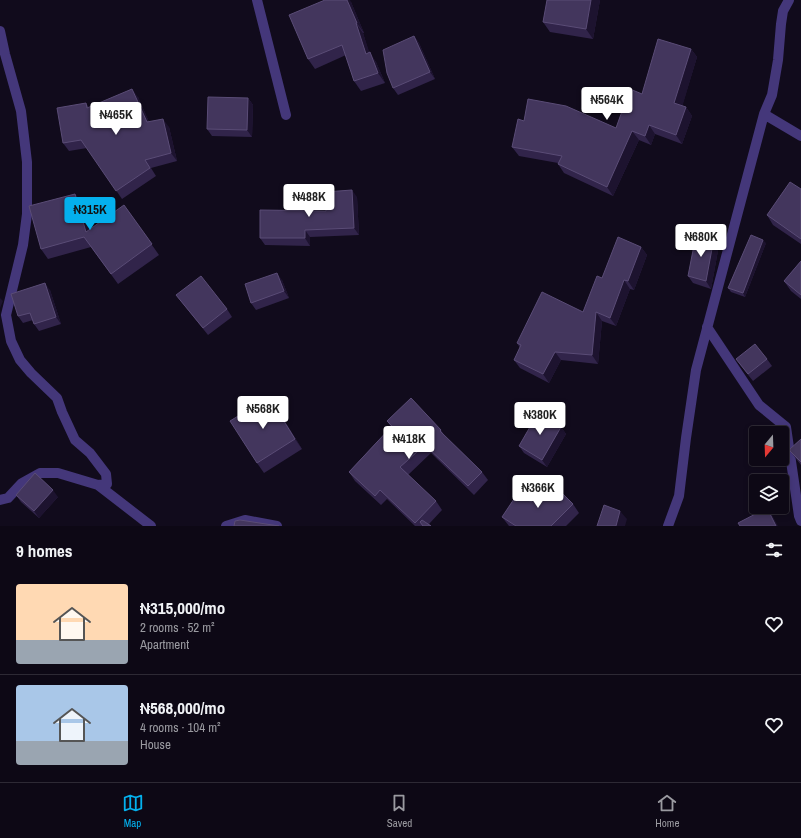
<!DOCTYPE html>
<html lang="en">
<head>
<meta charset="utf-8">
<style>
	:root { --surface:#0d0815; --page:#1b1622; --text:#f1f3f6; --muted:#9a9aa0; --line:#2d2934; --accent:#04b0ed }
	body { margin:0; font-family:"Archivo Narrow",sans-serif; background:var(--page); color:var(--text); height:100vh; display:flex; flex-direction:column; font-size:15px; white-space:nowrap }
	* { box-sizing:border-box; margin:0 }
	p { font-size:13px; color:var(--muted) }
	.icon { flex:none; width:22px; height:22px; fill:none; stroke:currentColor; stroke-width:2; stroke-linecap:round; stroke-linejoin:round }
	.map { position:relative; height:526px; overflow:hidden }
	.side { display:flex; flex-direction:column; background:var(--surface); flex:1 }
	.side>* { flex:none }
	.needle { width:26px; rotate:199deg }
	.fabs { position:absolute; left:749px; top:426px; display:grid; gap:8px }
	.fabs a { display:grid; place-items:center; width:40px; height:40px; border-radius:4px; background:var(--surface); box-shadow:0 2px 6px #0003,0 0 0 1px var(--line); font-size:20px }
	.price { position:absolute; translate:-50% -34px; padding:0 9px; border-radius:4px; background:#fff; color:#222; font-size:13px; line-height:26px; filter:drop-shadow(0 1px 2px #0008) }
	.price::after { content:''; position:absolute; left:50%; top:24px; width:12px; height:9px; margin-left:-6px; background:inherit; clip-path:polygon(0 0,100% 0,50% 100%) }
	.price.on { background:var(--accent); color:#111 }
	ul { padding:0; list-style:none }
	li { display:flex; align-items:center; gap:12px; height:100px; padding:0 16px }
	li+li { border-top:1px solid var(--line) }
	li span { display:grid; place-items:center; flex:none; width:112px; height:80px; border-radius:4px; color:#555 }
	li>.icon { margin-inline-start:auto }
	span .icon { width:48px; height:48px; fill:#fffc; stroke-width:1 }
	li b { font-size:17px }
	h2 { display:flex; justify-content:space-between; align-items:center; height:48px; padding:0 16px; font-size:17px }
	.tabs { display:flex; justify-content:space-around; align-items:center; height:56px; border-top:1px solid var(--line); background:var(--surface); font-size:11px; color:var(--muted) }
	.tabs a { display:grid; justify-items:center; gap:2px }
	.tabs .on { color:var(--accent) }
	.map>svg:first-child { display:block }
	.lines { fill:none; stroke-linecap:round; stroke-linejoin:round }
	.street { stroke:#44377a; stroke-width:10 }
	.wall { fill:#31244a }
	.shaded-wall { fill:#1d132f }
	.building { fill:#43365d; stroke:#5a4c76 }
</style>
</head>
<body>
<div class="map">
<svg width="801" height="526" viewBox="0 0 801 526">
	<rect width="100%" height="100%" fill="#110b1c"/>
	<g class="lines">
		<path class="street" d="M257 0 286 115
			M0 31 5 54 21 111 27 162V214L23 245 6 315 11 341 20 360 31 373 57 398 62 412 75 440 90 453 106 474 107 484 98 485
			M764 114 801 136
			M707 327 759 405 786 427 799 516 801 521
			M0 500 8 498 22 483 40 473H58L98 485 151 526
			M226 526 245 520 277 526
			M668 526 679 496 686 438 696 370 764 114 772 95 778 60 781 24 783 11 789 0"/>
	</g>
	<path class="wall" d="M600 0 593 39 550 32 543 22Z
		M351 2 364 33H363L369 53 376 62 385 83 361 91 354 81 346 55 315 69 308 59Z
		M414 36 419 43 435 79 398 95 393 88Z
		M691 49 697 57 682 106 686 107 692 116 682 144 655 134 651 145 639 140 613 196 564 173 558 164V163L519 156 512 147 616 128 642 94Z
		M138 97 149 122 169 127 177 161 151 168 156 176 122 199 87 148 69 151 63 143 86 103 89 108Z
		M248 98 253 105 252 137 212 136 207 129Z
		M801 189V244L773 225 767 215Z
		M75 194 83 204 90 230 124 205 159 255 118 284 91 247 48 259 41 249Z
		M357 197 359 235 310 237V246L265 245 260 238 326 211Z
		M766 243 745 297 731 292 728 288Z
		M719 245 711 289 693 283 688 276Z
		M641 247 647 255 634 290 630 289 616 326 602 321 598 364 561 360 549 383 520 368 514 360 520 348 517 343 583 312 602 278Z
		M801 261V299L791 291 784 281Z
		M282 280 289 298 256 310 251 303Z
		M50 290 61 324 39 331 34 324 33 320 23 323 18 316Z
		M176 295 227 309 232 317 208 335Z
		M736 359H767L772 366 753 381 741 366Z
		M276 407 302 449 264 473 257 463Z
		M387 421 441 430 444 435 482 472 488 480 474 495 431 453 408 475 436 501 442 510 429 524 431 526H415L387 499 381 505 355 481 349 472 391 427Z
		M561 427 566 434 547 467 524 453 519 446Z
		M801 439V465L790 451Z
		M16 495 58 497 39 518 21 502Z
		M531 502 573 504 579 513 566 526H509L502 517Z"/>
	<path class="shaded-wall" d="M347 0H350L351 2 364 33 357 23Z
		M591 0H600L593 39 586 29Z
		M356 23 363 33 373 63 366 54Z
		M414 36 419 43 435 79 430 72Z
		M691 49 697 57 681 111 674 103Z
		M370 52 376 62 385 83 378 73Z
		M132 89 138 97 153 131 147 122Z
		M248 98 253 105 252 137 247 130Z
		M686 107 692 116 682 144 676 135Z
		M163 119 169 127 177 161 171 153Z
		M649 125 655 134 651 145 645 136Z
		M632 131 639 140 613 196 607 187Z
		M352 190 357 197 359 235 354 228Z
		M75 194 83 204 93 242 86 232Z
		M305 230 310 237V246L305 238Z
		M714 238 719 245 711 289 706 281Z
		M763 240 766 243 745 297 743 293Z
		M641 247 647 255 634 290 628 281Z
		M277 273 282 280 289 298 284 291Z
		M624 280 630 289 616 326 610 318Z
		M45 283 50 290 61 324 56 317Z
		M0 298 3 301 0 308Z
		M596 312 602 321 598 364 592 355Z
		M555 352 561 360 549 383 543 374Z
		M269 397 276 407 302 449 295 439Z
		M561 427 566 434 547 467 542 460Z
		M53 490 58 497 39 518 34 511Z
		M767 508 772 515 778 526H776Z
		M620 511 627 519 625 526H616Z"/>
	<path class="building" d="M325 0H347L357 23H356L366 54 370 52 378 73 354 81 342 45 308 59 289 15Z
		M547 0H591L586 29 543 22Z
		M414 36 430 72 393 88 387 73 383 50Z
		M658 39 691 49 674 103 686 107 676 135 649 125 645 136 632 131 607 187 558 164 562 156 512 147 518 119 524 121 528 99 566 106 616 128 630 89 642 94Z
		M132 89 147 122 163 119 171 153 145 160 150 168 116 191 81 140 63 143 57 108 86 103 87 108Z
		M208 97 248 98 247 130 207 129Z
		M790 182 801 189V239L767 215Z
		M352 190 354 228 305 230V238H260V210L326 211 325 192Z
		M75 194 86 232 124 205 152 244 111 274 84 237 41 249 29 206Z
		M696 235 714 238 706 281 688 276Z
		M751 235 763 240 743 293 728 288Z
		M618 237 641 247 628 281 624 280 610 318 596 312 592 355 555 352 543 374 514 360 521 345 517 343 542 292 583 312 597 276 602 278Z
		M801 261V295L784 281Z
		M277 273 284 291 251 303 245 284Z
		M201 276 227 309 203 328 176 295Z
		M45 283 56 317 34 324 30 313 18 316 11 294Z
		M755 344 767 359 748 374 736 359Z
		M269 397 295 439 257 463 230 421Z
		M411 398 441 430 440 431 482 472 468 486 425 445 400 467 436 501 415 523 380 490 375 496 349 472 392 426 387 421Z
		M538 413 561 427 542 460 519 446Z
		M801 439V462L790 451V449Z
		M35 473 53 490 34 511 16 495Z
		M551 482 573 504 551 526H516L502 517 518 493 531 502Z
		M604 505 620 511 616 526H597Z
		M767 508 776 526H740L738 523Z
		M240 520 279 526H234L235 521Z
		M422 520 431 526H423L420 522Z"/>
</svg>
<div class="fabs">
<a><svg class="needle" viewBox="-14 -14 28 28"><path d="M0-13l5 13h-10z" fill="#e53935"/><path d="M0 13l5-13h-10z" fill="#9a9aa0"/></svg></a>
<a><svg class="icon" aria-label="layers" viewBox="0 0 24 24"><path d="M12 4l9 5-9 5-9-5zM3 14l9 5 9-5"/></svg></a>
</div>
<b class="price" style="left:607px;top:121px">₦564K</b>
<b class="price" style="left:116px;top:136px">₦465K</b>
<b class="price" style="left:309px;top:218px">₦488K</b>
<b class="price on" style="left:90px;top:231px">₦315K</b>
<b class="price" style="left:701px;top:258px">₦680K</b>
<b class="price" style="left:263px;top:430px">₦568K</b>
<b class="price" style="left:540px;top:436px">₦380K</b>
<b class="price" style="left:409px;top:460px">₦418K</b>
<b class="price" style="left:538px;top:509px">₦366K</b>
</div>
<section class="side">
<h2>9 homes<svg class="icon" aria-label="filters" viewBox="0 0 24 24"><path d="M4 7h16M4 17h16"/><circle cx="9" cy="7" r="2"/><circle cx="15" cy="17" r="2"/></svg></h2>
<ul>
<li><span style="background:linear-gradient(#ffd9b3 70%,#9aa5b1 0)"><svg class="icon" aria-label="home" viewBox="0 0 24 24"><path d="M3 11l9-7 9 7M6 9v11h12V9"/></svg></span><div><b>₦315,000/mo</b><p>2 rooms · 52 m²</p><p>Apartment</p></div><svg class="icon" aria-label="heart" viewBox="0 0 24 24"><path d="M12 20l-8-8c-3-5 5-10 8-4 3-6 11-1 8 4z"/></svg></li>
<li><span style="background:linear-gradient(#a9c7e8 70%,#9aa5b1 0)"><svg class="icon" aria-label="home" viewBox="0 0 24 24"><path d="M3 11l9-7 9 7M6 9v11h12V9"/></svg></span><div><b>₦568,000/mo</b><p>4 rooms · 104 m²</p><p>House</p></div><svg class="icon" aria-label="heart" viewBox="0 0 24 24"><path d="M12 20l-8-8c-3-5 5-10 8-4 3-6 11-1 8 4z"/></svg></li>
</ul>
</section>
<nav class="tabs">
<a class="on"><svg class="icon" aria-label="map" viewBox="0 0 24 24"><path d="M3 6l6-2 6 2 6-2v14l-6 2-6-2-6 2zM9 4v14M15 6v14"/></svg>Map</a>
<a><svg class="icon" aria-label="saved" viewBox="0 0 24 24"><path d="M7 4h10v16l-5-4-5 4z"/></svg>Saved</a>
<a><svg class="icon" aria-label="home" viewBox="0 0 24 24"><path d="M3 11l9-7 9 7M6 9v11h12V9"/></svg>Home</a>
</nav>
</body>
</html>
